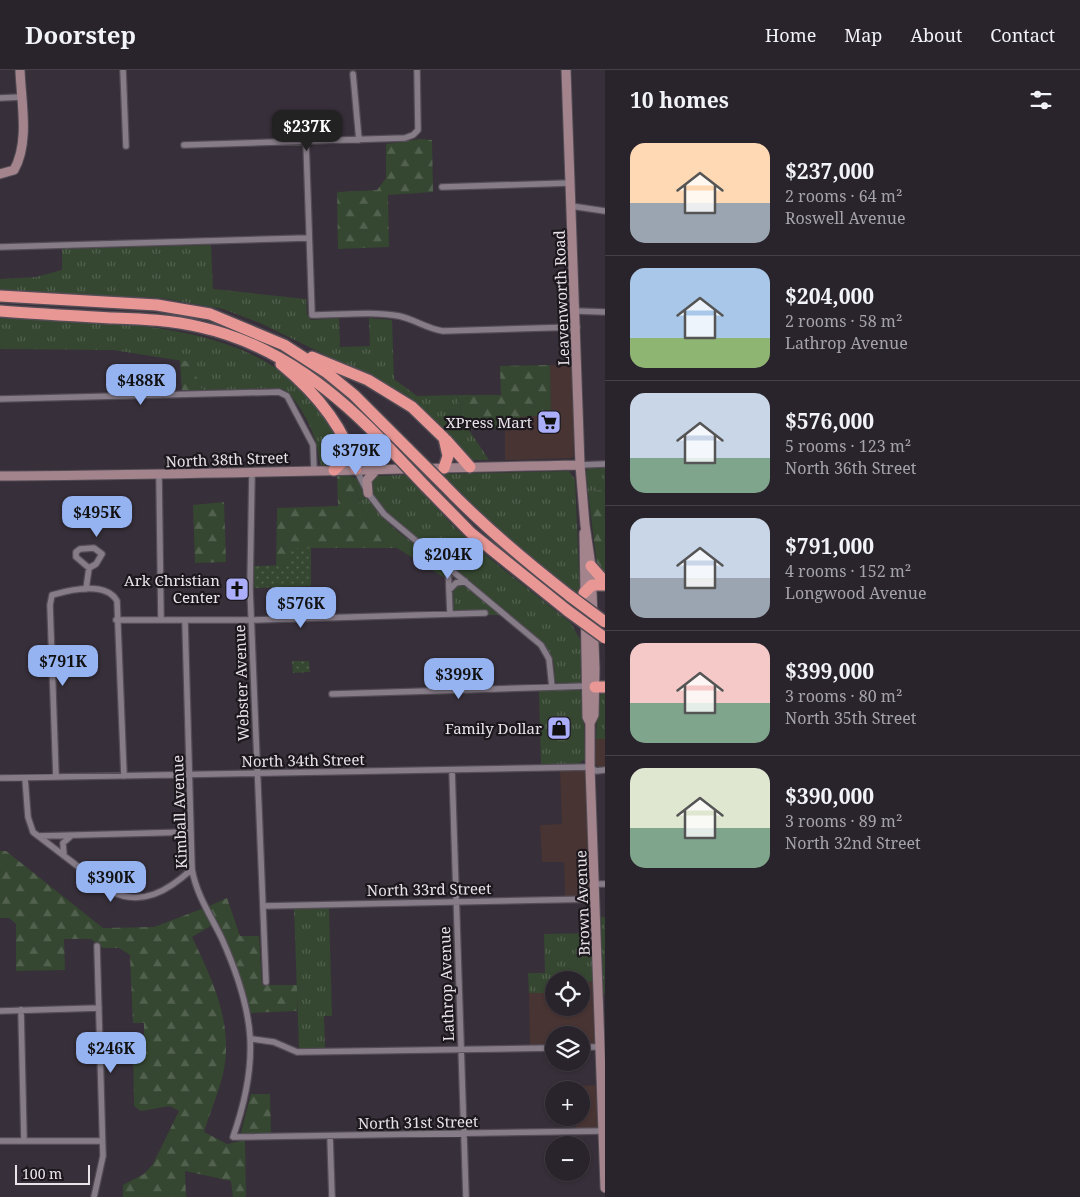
<!DOCTYPE html>
<html lang="en">
<head>
<meta charset="utf-8">
<style>
	:root { --surface:#29232b; --page:#312b33; --text:#f1f3f6; --muted:#a5a4a9; --line:#454047; --accent:#95b2f1 }
	body { margin:0; font-family:"Noto Serif",serif; background:var(--page); color:var(--text); height:100vh; display:flex; flex-direction:column; font-size:19px; white-space:nowrap }
	* { box-sizing:border-box; margin:0 }
	p { font-size:16px; color:var(--muted) }
	.icon { flex:none; width:28px; height:28px; fill:none; stroke:currentColor; stroke-width:2; stroke-linecap:round; stroke-linejoin:round }
	.map { position:relative; flex:1; overflow:hidden }
	.sheet { display:flex; flex-direction:column; background:var(--surface); width:475px }
	.sheet>* { flex:none }
	.tools { position:absolute; left:545px; top:901px; display:grid; gap:10px }
	.tools a { display:grid; place-items:center; width:45px; height:45px; border-radius:50%; background:var(--surface); box-shadow:0 1px 4px #0004,0 0 0 1px var(--line); font-size:25px }
	.scale { position:absolute; left:15px; bottom:12px; width:75px; box-sizing:border-box; padding-left:5px; border:2px solid #e9e3ea; border-top:0; font-size:14px; line-height:18px; white-space:nowrap; color:#e9e3ea; -webkit-text-stroke:4px #1c181d; paint-order:stroke }
	.price { position:absolute; translate:-50% -42px; padding:0 11px; border-radius:10px; background:var(--accent); color:#111; font-size:16px; line-height:32px; filter:drop-shadow(0 1px 2px #0008) }
	.price::after { content:''; position:absolute; left:50%; top:30px; width:15px; height:11px; margin-left:-8px; background:inherit; clip-path:polygon(0 0,100% 0,50% 100%) }
	.price.on { background:#222; color:#fff }
	ul { padding:0; list-style:none }
	li { display:flex; align-items:center; gap:15px; height:125px; padding:0 25px }
	li+li { border-top:1px solid var(--line) }
	li span { display:grid; place-items:center; flex:none; width:140px; height:100px; border-radius:15px; color:#555 }
	li>.icon { margin-inline-start:auto }
	span .icon { width:60px; height:60px; fill:#fffc; stroke-width:1 }
	li b { font-size:21px }
	h2 { display:flex; justify-content:space-between; align-items:center; height:60px; padding:0 25px; font-size:21px }
	header { display:flex; align-items:center; gap:30px; box-sizing:border-box; height:70px; padding:0 25px; background:var(--surface); border-bottom:1px solid var(--line) }
	header strong { font-size:24px }
	nav { display:flex; gap:28px; margin-inline-start:auto; font-size:18px }
	main { display:flex; flex:1; min-height:0 }
	.map>svg:first-child { display:block }
	.commercial { fill:#483433 }
	.grass { fill:url(#grass-tufts) }
	.forest { fill:url(#forest-firs) }
	.garden { fill:url(#garden-dots) }
	.lines { fill:none; stroke-linecap:round; stroke-linejoin:round }
	.street-casing { stroke:#534c55; stroke-width:8 }
	.secondary-casing { stroke:#534c55; stroke-width:11 }
	.highway-casing { stroke:#534c55; stroke-width:14 }
	.street { stroke:#867c88; stroke-width:5.5 }
	.secondary { stroke:#a3848c; stroke-width:9 }
	.highway { stroke:#e89794; stroke-width:11 }
	.highway-bridge-casing { stroke:#534c55; stroke-width:14; stroke-linecap:butt }
	.highway-bridge { stroke:#e89794; stroke-width:11 }
	.labels { text-anchor:middle; dominant-baseline:central; stroke-width:4.5; stroke-linejoin:round; paint-order:stroke }
	.street-label { font-size:15px; fill:#e9e3ea; stroke:#1c181d }
	.poi-label { font-size:15px; fill:#e9e3ea; stroke:#1c181d; text-anchor:end }
</style>
</head>
<body>
<header>
<strong>Doorstep</strong>
<nav><a>Home</a><a>Map</a><a>About</a><a>Contact</a></nav>
</header>
<main>
<div class="map">
<svg width="605" height="1127" viewBox="0 0 605 1127">
	<defs>
		<pattern id="grass-tufts" width="24" height="20" patternUnits="userSpaceOnUse" patternTransform="scale(1.25)"><rect width="24" height="20" fill="#354730"/><path d="M3 7l-1-3M5 7V3M7 7l1-3M15 17l-1-3M17 17v-4M19 17l1-3" fill="none" stroke="#52614e"/></pattern>
		<pattern id="forest-firs" width="22" height="20" patternUnits="userSpaceOnUse" patternTransform="scale(1.25)"><rect width="22" height="20" fill="#354730"/><path d="M5 1l3.5 6h-7zM16 11l3.5 6h-7z" fill="#52614e"/></pattern>
		<pattern id="garden-dots" width="8" height="8" patternUnits="userSpaceOnUse" patternTransform="scale(1.25)"><rect width="8" height="8" fill="#354730"/><path d="M2 2h.1M6 6h.1" fill="none" stroke="#52614e" stroke-width="1.8" stroke-linecap="round"/></pattern>
	</defs>
	<rect width="100%" height="100%" fill="#372f39"/>
	<path class="commercial" d="M550 295H572L575 384 572 388 505 390V358L520 357V347L551 345Z
		M596 669H605V698L598 697 595 693Z
		M560 700H584L587 703 591 823 589 825 565 826 564 792H542L540 755 562 754Z
		M594 912 595 974H581V965H554V975H530L529 923H554V938H581V913Z
		M597 1015 598 1056 597 1058 576 1059V1048H581V1020H575V1016Z"/>
	<path class="grass" d="M211 175 213 219 306 229 307 244 311 250 339 248 340 277 370 276 369 248 392 250 394 309 417 326 456 325 469 360 489 390H473L465 387 413 333 389 316 260 253 223 239 162 228 0 221V209L36 207 62 200V179Z
		M0 248C103 254 252 245 320 340 329 354 340 365 343 382 338 391 332 397 321 395 318 389 319 382 317 376 314 361 295 322 280 318L202 320 189 292 113 280 0 279Z
		M589 398H605V420L588 421 586 401Z
		M569 401 575 410 580 525 520 479 441 404Z
		M406 405 456 459 488 487 571 553 582 573 583 610 581 613H558L555 611 554 593 540 570 391 446 372 424 370 413 375 406Z
		M351 406C364 411 368 429 376 440 394 462 422 479 444 497L445 508 397 478 394 469C365 462 360 431 351 406Z
		M457 515 467 516 501 545H489L487 540H454L453 522Z
		M580 620 583 623 585 689 578 694H541L539 621Z
		M605 620V669H596L598 628Z
		M329 838 332 946H324L325 978H299L294 839Z
		M601 847H605V924L603 922Z
		M592 863 594 912 554 910V923H529L528 903H545L544 864Z"/>
	<path class="forest" d="M421 69 432 70 433 122 388 125 389 177 338 179 337 122 377 120 386 108V74Z
		M180 290 190 292 202 320H182Z
		M550 295 551 345 520 347V357L469 360 456 325H501L500 296Z
		M337 404 351 406C360 431 365 462 394 468L397 478H290V495L276 496 277 438 338 436Z
		M605 420V505L597 495 588 421Z
		M224 432 226 492 195 493 193 435Z
		M0 781H6L103 858 154 857 204 838 212 855 192 867C209 903 227 939 226 980 226 1007 212 1036 204 1062L227 1074 245 1070 246 1127H233L231 1111 185 1101 186 1127H123V1115L144 1104 153 1094 179 1041 170 1036 141 1041 134 1036 133 968 144 967V953H133L130 885 119 878H103L91 869H64L65 900 16 901V854L9 848H0Z
		M227 828 240 866H259L262 915H297V941L251 943C242 904 227 871 209 836Z
		M251 1024H270L271 1064 244 1065 241 1062Z"/>
	<path class="garden" d="M289 478H311V516L253 518V496L290 495Z
		M292 591H309L310 602 293 603Z"/>
	<g class="lines">
		<g class="street-casing">
			<path id="street" d="M123 0 126 76
				M353 4 359 70
				M0 28 21 27
				M306 72 312 245C340 245 371 241 399 246 414 249 427 259 443 261L577 257
				M184 75 405 68 413 65 418 60 417 0
				M442 117 570 113
				M571 136 605 141
				M0 177 308 168
				M576 241 605 242
				M0 329 279 322 287 326 313 375 314 400
				M580 395 605 394
				M356 399 368 423 384 444 541 575 549 589 552 617
				M252 403 250 519 266 912
				M159 405 161 550
				M94 478 102 484 96 494 89 498 76 487V482L80 479Z
				M448 496 450 544
				M86 519 89 498
				M449 520 456 513 465 511
				M116 550H251L485 543
				M185 551 192 799C196 824 211 846 222 869 255 943 260 990 233 1067L603 1061
				M332 624 587 616
				M452 700 466 1127
				M56 707 50 535 52 525C69 520 106 511 117 531L124 706
				M0 708 590 697 596 701 605 700
				M25 708 28 747 33 762 110 821C142 837 168 821 192 799
				M39 766 191 762
				M64 786 63 773 70 767
				M595 814H605
				M263 836 596 829
				M21 940 24 1070
				M0 941 99 938
				M252 969 274 972 297 982 554 978
				M581 977H600
				M330 1066 332 1127
				M0 1071H102
				M94 1127 103 1086 97 876"/>
		</g>
		<g class="secondary-casing">
			<path id="secondary" d="M566 0 580 395 585 455 591 496 595 599 594 645 590 653V697L605 1118
				M0 104 14 100C30 72 21 31 20 0
				M0 406C193 405 386 399 580 395
				M368 423 367 410 377 399
				M584 463 587 647 590 653"/>
		</g>
		<g class="highway-casing">
			<path id="highway" d="M0 226 157 235 210 244 284 275 326 302 354 325 408 379
				M0 241C38 244 76 246 113 248 142 249 172 250 200 257 277 274 339 324 391 380
				M312 287 368 310 412 337 444 368 448 386 444 398
				M281 294C315 322 344 356 356 399
				M446 370 470 397
				M334 400 346 388 348 376
				M443 414C483 456 525 491 570 526
				M425 416 471 463 568 541
				M591 496 605 512
				M584 523 592 515H605
				M595 617H605"/>
		</g>
		<use href="#street" class="street"/>
		<use href="#secondary" class="secondary"/>
		<use href="#highway" class="highway"/>
		<g class="highway-bridge-casing">
			<path id="highway-bridge" d="M408 379 443 414
				M391 380 425 416
				M570 526 605 552
				M568 541 605 568"/>
		</g>
		<use href="#highway-bridge" class="highway-bridge"/>
	</g>
	<defs>
		<g id="supermarket-square" transform="scale(1.25)"><rect x="-9" y="-9" width="18" height="18" rx="4" fill="#abaffb" stroke="#1c181d"/><path d="M-6-5.5h2.5l.6 2H6L4.5 2H-2.5L-4.4-4H-6ZM-1.5 3.2a1.3 1.3 0 1 0 .1 0ZM3 3.2a1.3 1.3 0 1 0 .1 0Z" fill="#111"/></g>
		<g id="church-square" transform="scale(1.25)"><rect x="-9" y="-9" width="18" height="18" rx="4" fill="#abaffb" stroke="#1c181d"/><path d="M-1.2-6h2.4v3.5h3.3v2.4h-3.3V6h-2.4V-.1h-3.3v-2.4h3.3Z" fill="#111"/></g>
		<g id="shop-square" transform="scale(1.25)"><rect x="-9" y="-9" width="18" height="18" rx="4" fill="#abaffb" stroke="#1c181d"/><path d="M-5-2.5h2.3a2.7 3.5 0 0 1 5.4 0H5L5.5 6h-11ZM-1.5-2.5h3a1.5 2.3 0 0 0-3 0Z" fill="#111"/></g>
	</defs>
	<g fill-rule="evenodd">
		<use href="#supermarket-square" x="549" y="352"/>
		<use href="#church-square" x="237" y="519"/>
		<use href="#shop-square" x="559" y="658"/>
	</g>
	<g class="labels">
		<g class="street-label">
			<text transform="translate(561 228) rotate(-92)">Leavenworth Road</text>
			<text transform="translate(227 389) rotate(-2)">North 38th Street</text>
			<text transform="translate(241 613) rotate(-92)">Webster Avenue</text>
			<text transform="translate(303 690) rotate(-1)">North 34th Street</text>
			<text transform="translate(179 742) rotate(-92)">Kimball Avenue</text>
			<text transform="translate(429 819) rotate(-1)">North 33rd Street</text>
			<text transform="translate(582 833) rotate(-92)">Brown Avenue</text>
			<text transform="translate(446 914) rotate(-92)">Lathrop Avenue</text>
			<text transform="translate(418 1052) rotate(-1)">North 31st Street</text>
		</g>
		<g class="poi-label">
			<text x="532" y="352">XPress Mart</text>
			<text x="220" y="510">Ark Christian<tspan x="220" dy="17">Center</tspan></text>
			<text x="542" y="658">Family Dollar</text>
		</g>
	</g>
</svg>
<div class="tools">
<a><svg class="icon" aria-label="locate" viewBox="0 0 24 24"><circle cx="12" cy="12" r="6"/><path d="M12 2v4M12 18v4M2 12h4M18 12h4"/></svg></a>
<a><svg class="icon" aria-label="layers" viewBox="0 0 24 24"><path d="M12 4l9 5-9 5-9-5zM3 14l9 5 9-5"/></svg></a>
<a>+</a>
<a>−</a>
</div>
<div class="scale">100 m</div>
<b class="price on" style="left:307px;top:82px">$237K</b>
<b class="price" style="left:141px;top:336px">$488K</b>
<b class="price" style="left:356px;top:406px">$379K</b>
<b class="price" style="left:97px;top:468px">$495K</b>
<b class="price" style="left:448px;top:510px">$204K</b>
<b class="price" style="left:301px;top:559px">$576K</b>
<b class="price" style="left:63px;top:617px">$791K</b>
<b class="price" style="left:459px;top:630px">$399K</b>
<b class="price" style="left:111px;top:833px">$390K</b>
<b class="price" style="left:111px;top:1004px">$246K</b>
</div>
<section class="sheet">
<h2>10 homes<svg class="icon" aria-label="filters" viewBox="0 0 24 24"><path d="M4 7h16M4 17h16"/><circle cx="9" cy="7" r="2"/><circle cx="15" cy="17" r="2"/></svg></h2>
<ul>
<li><span style="background:linear-gradient(#ffd9b3 60%,#9aa5b1 0)"><svg class="icon" aria-label="home" viewBox="0 0 24 24"><path d="M3 11l9-7 9 7M6 9v11h12V9"/></svg></span><div><b>$237,000</b><p>2 rooms · 64 m²</p><p>Roswell Avenue</p></div></li>
<li><span style="background:linear-gradient(#a9c7e8 70%,#8fb573 0)"><svg class="icon" aria-label="home" viewBox="0 0 24 24"><path d="M3 11l9-7 9 7M6 9v11h12V9"/></svg></span><div><b>$204,000</b><p>2 rooms · 58 m²</p><p>Lathrop Avenue</p></div></li>
<li><span style="background:linear-gradient(#c9d6e8 65%,#7fa58c 0)"><svg class="icon" aria-label="home" viewBox="0 0 24 24"><path d="M3 11l9-7 9 7M6 9v11h12V9"/></svg></span><div><b>$576,000</b><p>5 rooms · 123 m²</p><p>North 36th Street</p></div></li>
<li><span style="background:linear-gradient(#c9d6e8 60%,#9aa5b1 0)"><svg class="icon" aria-label="home" viewBox="0 0 24 24"><path d="M3 11l9-7 9 7M6 9v11h12V9"/></svg></span><div><b>$791,000</b><p>4 rooms · 152 m²</p><p>Longwood Avenue</p></div></li>
<li><span style="background:linear-gradient(#f6c9c9 60%,#7fa58c 0)"><svg class="icon" aria-label="home" viewBox="0 0 24 24"><path d="M3 11l9-7 9 7M6 9v11h12V9"/></svg></span><div><b>$399,000</b><p>3 rooms · 80 m²</p><p>North 35th Street</p></div></li>
<li><span style="background:linear-gradient(#dfe7d0 60%,#7fa58c 0)"><svg class="icon" aria-label="home" viewBox="0 0 24 24"><path d="M3 11l9-7 9 7M6 9v11h12V9"/></svg></span><div><b>$390,000</b><p>3 rooms · 89 m²</p><p>North 32nd Street</p></div></li>
</ul>
</section>
</main>
</body>
</html>
